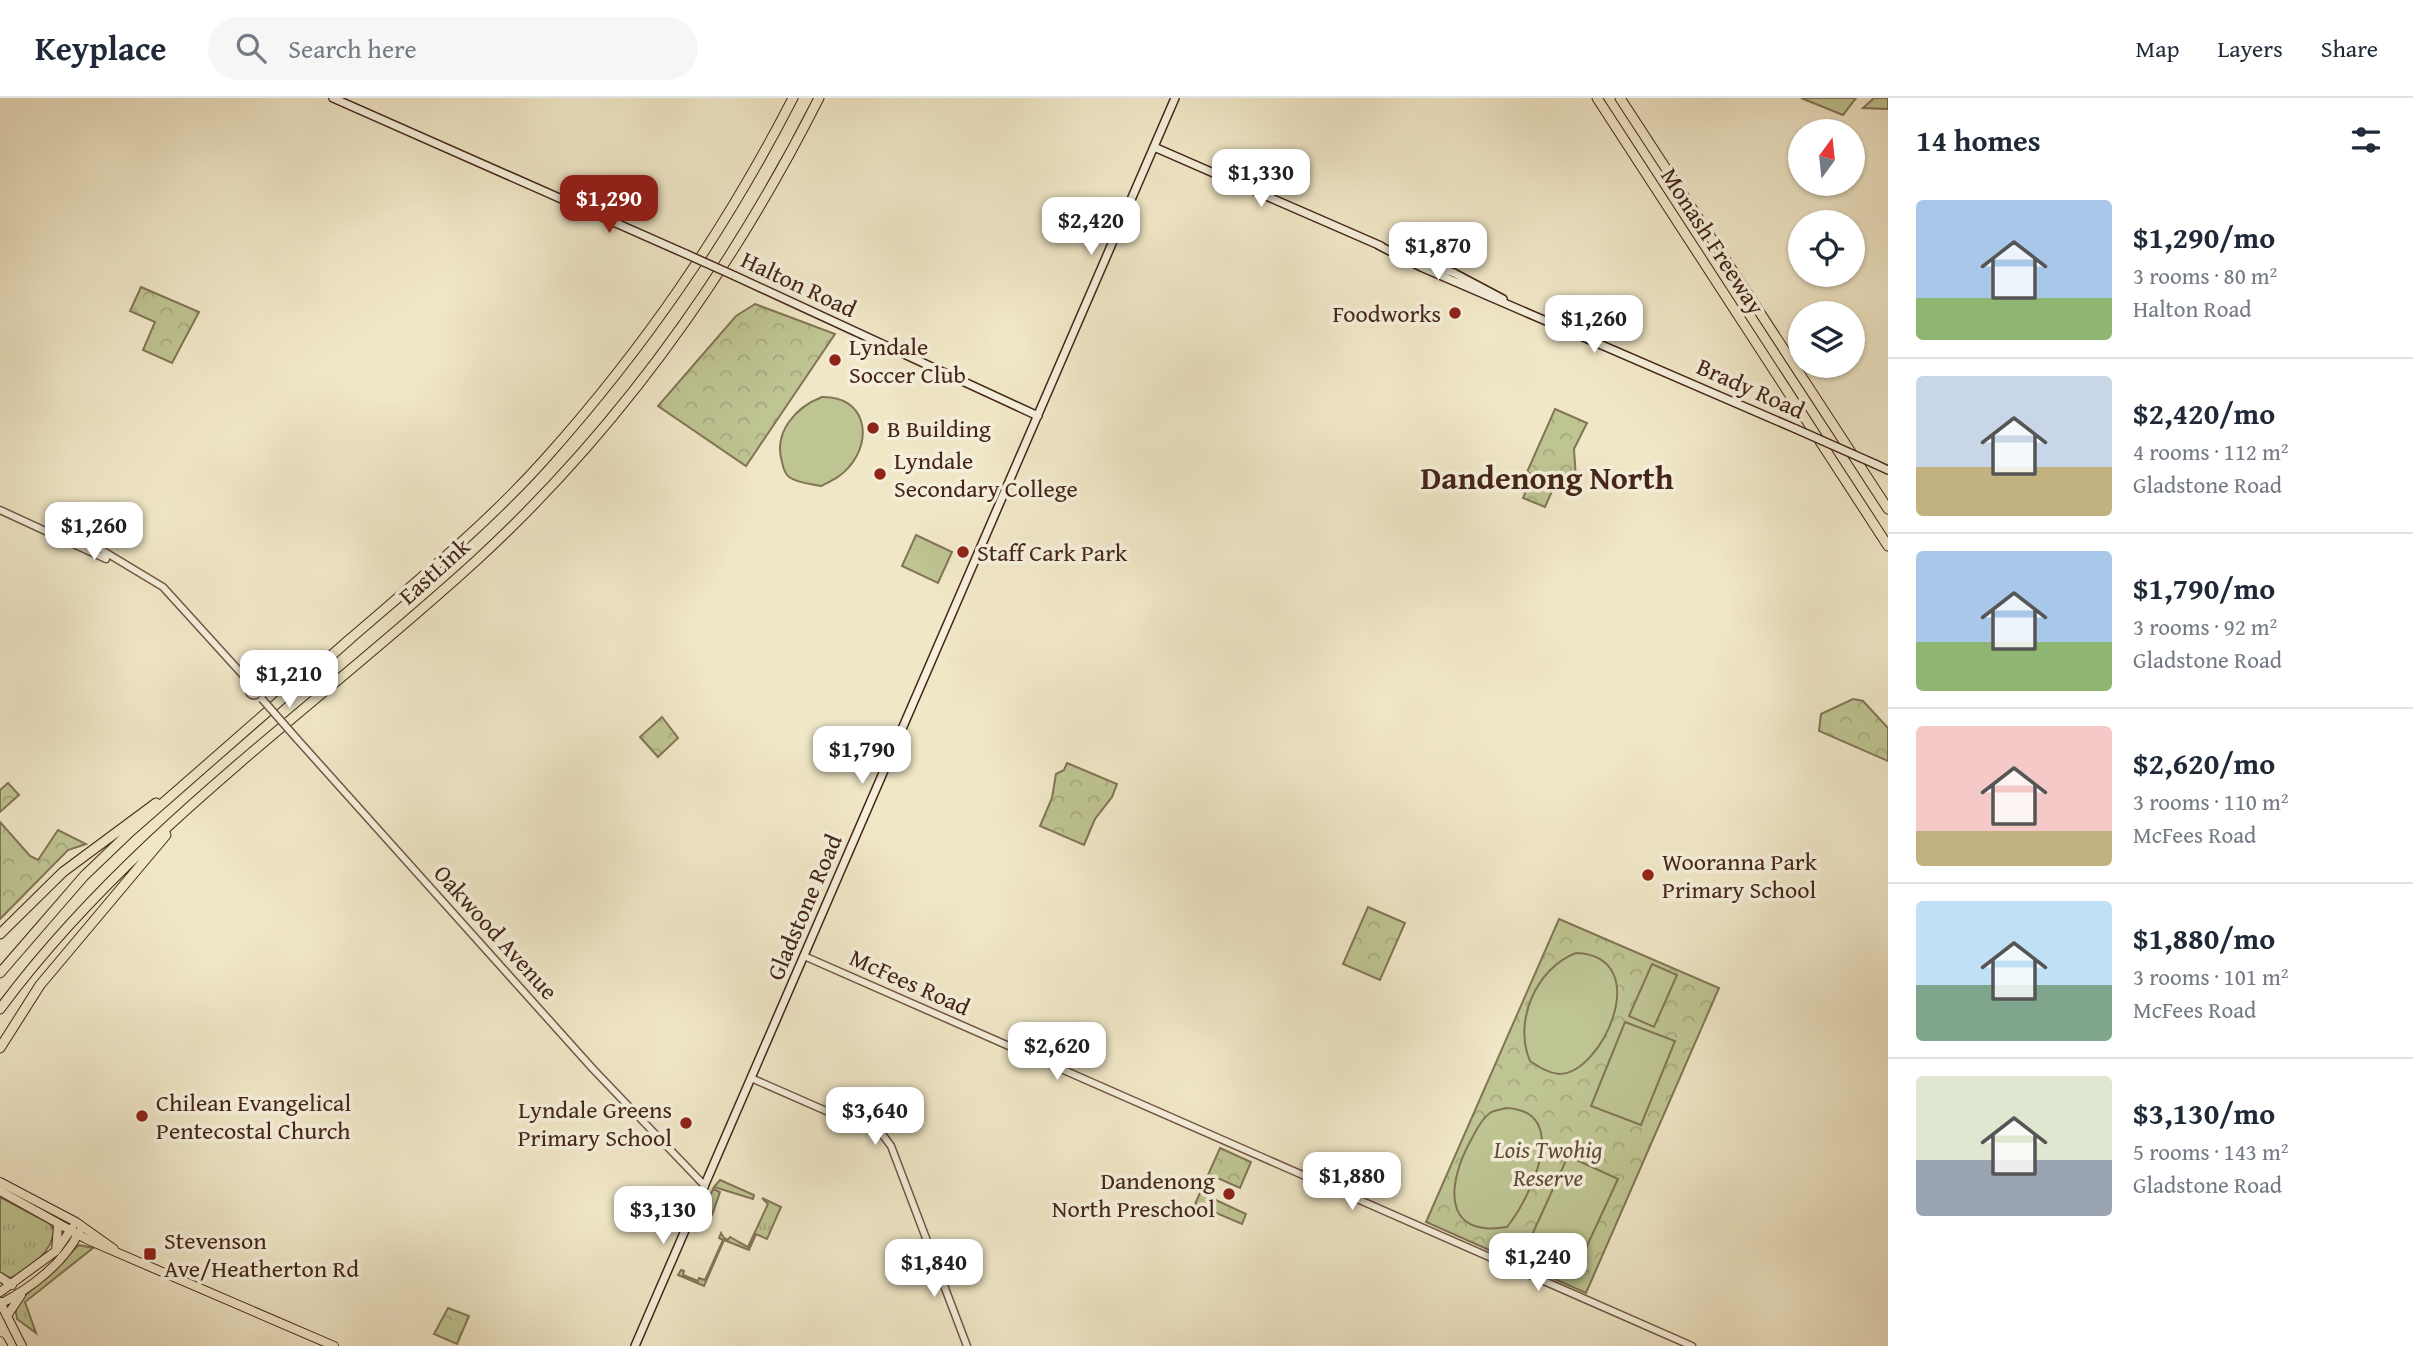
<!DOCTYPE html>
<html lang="en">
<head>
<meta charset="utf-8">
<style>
	:root { --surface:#fff; --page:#f6f6f7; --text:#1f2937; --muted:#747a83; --line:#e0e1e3; --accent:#8f2418 }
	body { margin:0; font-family:"Gentium Book Plus",serif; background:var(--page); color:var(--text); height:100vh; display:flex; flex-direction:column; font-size:26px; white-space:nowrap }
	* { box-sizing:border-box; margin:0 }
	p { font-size:23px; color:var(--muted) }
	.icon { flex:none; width:38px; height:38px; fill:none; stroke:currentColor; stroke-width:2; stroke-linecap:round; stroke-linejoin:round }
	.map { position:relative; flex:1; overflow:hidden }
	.details { display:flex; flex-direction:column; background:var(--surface); width:525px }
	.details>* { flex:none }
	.needle { width:46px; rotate:15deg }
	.controls { position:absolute; left:1788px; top:21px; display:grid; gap:14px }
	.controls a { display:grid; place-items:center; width:77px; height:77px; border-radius:50%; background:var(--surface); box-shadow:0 2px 5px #0004; font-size:35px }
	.price { position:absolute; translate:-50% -60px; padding:0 16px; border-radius:14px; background:#fff; color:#222; font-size:23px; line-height:46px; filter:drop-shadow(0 2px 4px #0008) }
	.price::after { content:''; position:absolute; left:50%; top:42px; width:21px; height:16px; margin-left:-10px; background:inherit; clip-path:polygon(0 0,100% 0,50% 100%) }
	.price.current { background:var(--accent); color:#fff }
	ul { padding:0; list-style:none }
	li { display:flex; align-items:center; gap:21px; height:175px; padding:0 28px }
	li+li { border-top:2px solid var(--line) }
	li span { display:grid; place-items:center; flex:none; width:196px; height:140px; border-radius:7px; color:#555 }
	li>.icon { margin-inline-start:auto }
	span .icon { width:84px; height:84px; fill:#fffc; stroke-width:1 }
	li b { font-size:30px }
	h2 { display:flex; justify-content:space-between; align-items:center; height:84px; padding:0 28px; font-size:30px }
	header { display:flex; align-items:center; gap:42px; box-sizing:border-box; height:98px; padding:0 35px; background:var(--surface); border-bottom:2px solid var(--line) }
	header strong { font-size:33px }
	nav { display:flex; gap:38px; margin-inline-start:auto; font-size:24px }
	.search { width:490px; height:63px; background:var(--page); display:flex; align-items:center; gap:18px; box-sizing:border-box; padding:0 24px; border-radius:38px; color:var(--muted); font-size:26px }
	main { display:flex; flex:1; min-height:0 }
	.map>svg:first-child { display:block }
	.grass { fill:url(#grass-tufts); stroke:#827455; stroke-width:2 }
	.forest { fill:url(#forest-crowns); stroke:#827455; stroke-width:2 }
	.garden { fill:#bec492; stroke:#827455; stroke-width:2 }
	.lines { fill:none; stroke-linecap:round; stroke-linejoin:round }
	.tertiary-casing { stroke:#705644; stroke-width:9 }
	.secondary-casing { stroke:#452518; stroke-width:10 }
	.primary-casing { stroke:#452518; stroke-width:10 }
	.trunk-casing { stroke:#452518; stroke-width:10 }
	.motorway-casing { stroke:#452518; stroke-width:11 }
	.tertiary { stroke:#f5efdb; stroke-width:6 }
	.secondary { stroke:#f5efdb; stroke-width:7 }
	.primary { stroke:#f0e7c7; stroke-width:8 }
	.trunk { stroke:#f0e7c7; stroke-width:8 }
	.motorway { stroke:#f0e7c7; stroke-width:9 }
	.tertiary-bridge-casing { stroke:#705644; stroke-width:9; stroke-linecap:butt }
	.secondary-bridge-casing { stroke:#452518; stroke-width:10; stroke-linecap:butt }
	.tertiary-bridge { stroke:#f5efdb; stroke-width:6 }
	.secondary-bridge { stroke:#f5efdb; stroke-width:7 }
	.poi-dot { fill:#8f2418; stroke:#f5efdb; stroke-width:2.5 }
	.labels { text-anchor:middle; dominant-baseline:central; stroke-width:7; stroke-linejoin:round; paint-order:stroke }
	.street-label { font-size:24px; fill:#452518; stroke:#f5efdb }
	.poi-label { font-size:24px; fill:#452518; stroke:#f5efdb; text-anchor:start }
	.park-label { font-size:24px; font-style:italic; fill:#634d36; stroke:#f5efdb }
	.district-label { font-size:32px; font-weight:bold; fill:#452518; stroke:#f5efdb }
</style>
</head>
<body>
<header>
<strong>Keyplace</strong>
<div class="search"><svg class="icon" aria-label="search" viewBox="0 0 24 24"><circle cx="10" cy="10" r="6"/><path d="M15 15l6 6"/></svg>Search here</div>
<nav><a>Map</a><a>Layers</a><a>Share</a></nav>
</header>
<main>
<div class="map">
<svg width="1888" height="1248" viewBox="0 0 1888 1248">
	<defs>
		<pattern id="grass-tufts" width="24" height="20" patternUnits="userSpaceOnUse" patternTransform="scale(1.75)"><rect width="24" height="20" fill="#bec492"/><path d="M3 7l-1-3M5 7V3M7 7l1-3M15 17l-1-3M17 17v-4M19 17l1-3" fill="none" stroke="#a5a87d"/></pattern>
		<pattern id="forest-crowns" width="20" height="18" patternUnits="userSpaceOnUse" patternTransform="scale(1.75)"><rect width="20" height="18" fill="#bec492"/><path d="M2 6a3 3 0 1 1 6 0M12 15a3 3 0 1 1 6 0" fill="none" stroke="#a5a87d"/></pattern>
	</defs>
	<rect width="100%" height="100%" fill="#f0e7c7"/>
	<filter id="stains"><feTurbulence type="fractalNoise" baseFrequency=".00286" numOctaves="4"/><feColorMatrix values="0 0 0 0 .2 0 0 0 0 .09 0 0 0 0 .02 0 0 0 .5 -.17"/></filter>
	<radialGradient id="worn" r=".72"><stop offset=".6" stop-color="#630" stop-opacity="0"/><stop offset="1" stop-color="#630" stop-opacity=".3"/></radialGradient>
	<path class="grass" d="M1801 0H1856L1843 17Z
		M1874 0H1888V11L1863 10Z
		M720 1082 754 1097 753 1101 714 1089Z
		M713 1091 720 1094 712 1117 707 1120 701 1118Z
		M0 1099 49 1125 54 1132C53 1153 30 1171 11 1180L0 1177Z
		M762 1100 781 1109 767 1141 756 1136 749 1152 724 1142 704 1188 678 1177 681 1172 684 1173 683 1177 698 1183 699 1180 705 1182 723 1142 719 1140 721 1135 724 1140 728 1142 730 1139 748 1149 768 1106Z
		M79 1147 93 1150 25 1204 36 1235 17 1221 15 1207Z"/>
	<path class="forest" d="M141 189 199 214 172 265 143 252 155 224 130 213Z
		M755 206 835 236 746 368 658 308 736 218Z
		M1555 311 1587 325 1574 351 1576 381 1560 375 1545 409 1523 400 1533 377 1527 374Z
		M1853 601 1863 603 1888 630V663L1819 633 1821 616Z
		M662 619 678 640 658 659 640 639Z
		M1067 665 1117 686 1112 699 1095 721 1084 747 1040 728 1052 700 1056 676 1064 672Z
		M8 685 19 697 0 714V692Z
		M0 724 30 758 38 762 58 732 86 746 68 752 0 821Z
		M1368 809 1405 825 1380 882 1343 866Z
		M1559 821 1719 890 1586 1195 1426 1124Z
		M1220 1050 1251 1064 1240 1090 1211 1077 1203 1096 1246 1116 1242 1126 1195 1106Z
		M448 1210 469 1218 457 1246 434 1236Z"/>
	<path class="garden" d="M822 299C865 298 874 340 849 369 842 378 831 383 821 388 811 386 797 385 789 379 784 375 783 369 782 364 773 334 796 309 822 299Z
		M916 437 952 454 938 485 902 468Z
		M1576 855C1656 858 1602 977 1559 976 1548 975 1539 969 1530 963 1513 924 1536 870 1576 855Z
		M1652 866 1677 877 1654 929 1629 918Z
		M1625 924 1675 943 1641 1027 1591 1008Z
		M1506 1010C1573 1013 1530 1100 1507 1129 1440 1140 1448 1083 1471 1042 1476 1033 1481 1021 1490 1015 1494 1012 1501 1012 1506 1010Z
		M1568 1058 1618 1081 1580 1163 1531 1139Z"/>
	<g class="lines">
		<g class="tertiary-casing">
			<path id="tertiary" d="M0 412 106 461
				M80 447 100 451 163 489 252 587
				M248.5 592a5.5 5.5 0 1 1 11 0a5.5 5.5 0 1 1-11 0Z
				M297 641 593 971 705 1088
				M804 858 1692 1248
				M751 980 865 1030
				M861 1028 882 1036 891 1048 967 1248"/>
		</g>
		<g class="secondary-casing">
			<path id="secondary" d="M333 0 686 156
				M1154 49 1381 148
				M1378 147 1421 169 1796 331
				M1415 161 1454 175 1503 201
				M735 178 1038 318
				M1875 366 1888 372
				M635 1248 1175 0"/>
		</g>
		<g class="primary-casing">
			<path id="primary" d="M0 1084 76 1124 114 1151
				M0 1093 88 1142 334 1248
				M56 1153 58 1127
				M0 1179 12 1187
				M0 1194 56 1153 72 1130
				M0 1206C31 1190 64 1165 79 1134
				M7 1218 21 1197"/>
		</g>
		<g class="trunk-casing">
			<path id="trunk" d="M0 1204 22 1248
				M0 1243 3 1248"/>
		</g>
		<g class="motorway-casing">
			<path id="motorway" d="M1597 0 1888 448
				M1620 0 1888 411
				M0 836 63 774 156 705
				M0 875 84 778 131 733C205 669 277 605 350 541 417 483 486 427 545 361 645 249 724 134 793 0
				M0 911C129 736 319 607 478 461 620 330 732 172 819 0
				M0 950 40 887 166 737"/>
		</g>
		<use href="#tertiary" class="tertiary"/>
		<use href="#secondary" class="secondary"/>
		<use href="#primary" class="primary"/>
		<use href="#trunk" class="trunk"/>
		<use href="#motorway" class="motorway"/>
		<g class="tertiary-bridge-casing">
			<path id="tertiary-bridge" d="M262 601 297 641"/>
		</g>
		<g class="secondary-bridge-casing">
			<path id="secondary-bridge" d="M686 156 735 178
				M1796 331 1875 366"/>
		</g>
		<use href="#tertiary-bridge" class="tertiary-bridge"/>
		<use href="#secondary-bridge" class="secondary-bridge"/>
	</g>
	<g class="poi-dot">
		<circle cx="1455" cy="215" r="7"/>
		<circle cx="835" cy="262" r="7"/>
		<circle cx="873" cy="330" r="7"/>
		<circle cx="880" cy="376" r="7"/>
		<circle cx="963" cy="454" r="7"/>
		<circle cx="1648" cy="777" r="7"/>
		<circle cx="142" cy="1018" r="7"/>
		<circle cx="686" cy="1025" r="7"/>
		<circle cx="1229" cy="1096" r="7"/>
		<rect x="143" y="1149" width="14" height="14" rx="3.5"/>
	</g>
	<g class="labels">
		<g class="street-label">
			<text transform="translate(1713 143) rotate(57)">Monash Freeway</text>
			<text transform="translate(799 186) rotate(25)">Halton Road</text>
			<text transform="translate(1751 290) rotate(24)">Brady Road</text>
			<text transform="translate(434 473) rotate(-42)">EastLink</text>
			<text transform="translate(804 809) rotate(-67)">Gladstone Road</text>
			<text transform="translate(496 834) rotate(48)">Oakwood Avenue</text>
			<text transform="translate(910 884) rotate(24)">McFees Road</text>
		</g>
		<g class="poi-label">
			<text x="1441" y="215" text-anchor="end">Foodworks</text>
			<text x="849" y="248">Lyndale<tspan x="849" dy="28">Soccer Club</tspan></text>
			<text x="887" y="330">B Building</text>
			<text x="894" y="362">Lyndale<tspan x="894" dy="28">Secondary College</tspan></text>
			<text x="977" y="454">Staff Cark Park</text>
			<text x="1662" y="763">Wooranna Park<tspan x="1662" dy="28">Primary School</tspan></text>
			<text x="156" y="1004">Chilean Evangelical<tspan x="156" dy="28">Pentecostal Church</tspan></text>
			<text x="672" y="1011" text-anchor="end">Lyndale Greens<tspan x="672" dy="28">Primary School</tspan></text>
			<text x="1215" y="1082" text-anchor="end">Dandenong<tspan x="1215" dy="28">North Preschool</tspan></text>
			<text x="164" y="1142">Stevenson<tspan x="164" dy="28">Ave/Heatherton Rd</tspan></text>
		</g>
		<g class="park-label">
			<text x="1548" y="1051">Lois Twohig<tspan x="1548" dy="28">Reserve</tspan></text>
		</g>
		<g class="district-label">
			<text x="1547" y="379">Dandenong North</text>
		</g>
	</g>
	<rect width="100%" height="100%" filter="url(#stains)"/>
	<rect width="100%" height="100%" fill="url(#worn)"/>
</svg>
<div class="controls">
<a><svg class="needle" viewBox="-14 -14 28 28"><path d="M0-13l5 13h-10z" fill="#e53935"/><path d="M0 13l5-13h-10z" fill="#747a83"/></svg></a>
<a><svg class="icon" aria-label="locate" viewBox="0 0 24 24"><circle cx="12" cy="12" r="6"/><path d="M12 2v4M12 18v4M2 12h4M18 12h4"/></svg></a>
<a><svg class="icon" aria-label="layers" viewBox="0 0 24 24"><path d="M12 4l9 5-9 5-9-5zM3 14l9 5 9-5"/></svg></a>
</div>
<b class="price" style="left:1261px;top:111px">$1,330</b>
<b class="price current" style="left:609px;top:137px">$1,290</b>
<b class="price" style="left:1091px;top:159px">$2,420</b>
<b class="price" style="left:1438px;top:184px">$1,870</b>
<b class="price" style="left:1594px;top:257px">$1,260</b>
<b class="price" style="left:94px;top:464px">$1,260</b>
<b class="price" style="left:289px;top:612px">$1,210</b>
<b class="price" style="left:862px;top:688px">$1,790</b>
<b class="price" style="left:1057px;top:984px">$2,620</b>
<b class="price" style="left:875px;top:1049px">$3,640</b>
<b class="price" style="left:1352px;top:1114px">$1,880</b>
<b class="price" style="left:663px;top:1148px">$3,130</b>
<b class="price" style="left:1538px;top:1195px">$1,240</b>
<b class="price" style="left:934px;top:1201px">$1,840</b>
</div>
<section class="details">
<h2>14 homes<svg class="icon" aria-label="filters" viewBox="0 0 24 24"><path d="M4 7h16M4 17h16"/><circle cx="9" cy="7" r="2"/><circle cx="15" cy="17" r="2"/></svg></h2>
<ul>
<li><span style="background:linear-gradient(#a9c7e8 70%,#8fb573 0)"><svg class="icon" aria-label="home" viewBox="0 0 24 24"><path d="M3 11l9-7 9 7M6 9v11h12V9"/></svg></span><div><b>$1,290/mo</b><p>3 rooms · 80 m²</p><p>Halton Road</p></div></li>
<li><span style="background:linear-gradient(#c9d6e8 65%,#c2b280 0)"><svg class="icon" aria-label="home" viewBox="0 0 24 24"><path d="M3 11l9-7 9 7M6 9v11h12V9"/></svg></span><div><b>$2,420/mo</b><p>4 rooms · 112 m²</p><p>Gladstone Road</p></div></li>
<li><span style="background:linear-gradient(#a9c7e8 65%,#8fb573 0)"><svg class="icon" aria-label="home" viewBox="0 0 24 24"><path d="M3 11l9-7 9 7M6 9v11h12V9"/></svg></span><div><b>$1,790/mo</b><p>3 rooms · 92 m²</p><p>Gladstone Road</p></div></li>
<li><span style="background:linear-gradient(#f6c9c9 75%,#c2b280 0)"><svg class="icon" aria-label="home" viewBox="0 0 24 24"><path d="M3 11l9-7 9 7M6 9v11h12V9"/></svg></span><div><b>$2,620/mo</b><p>3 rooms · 110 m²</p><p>McFees Road</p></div></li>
<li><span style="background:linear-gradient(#bfe0f5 60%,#7fa58c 0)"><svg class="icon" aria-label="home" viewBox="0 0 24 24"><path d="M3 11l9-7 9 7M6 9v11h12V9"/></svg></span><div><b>$1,880/mo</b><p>3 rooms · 101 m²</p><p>McFees Road</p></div></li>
<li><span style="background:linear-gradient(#dfe7d0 60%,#9aa5b1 0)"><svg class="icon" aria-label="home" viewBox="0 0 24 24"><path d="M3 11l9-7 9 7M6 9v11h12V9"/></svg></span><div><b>$3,130/mo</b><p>5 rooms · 143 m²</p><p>Gladstone Road</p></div></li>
</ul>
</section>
</main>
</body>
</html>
